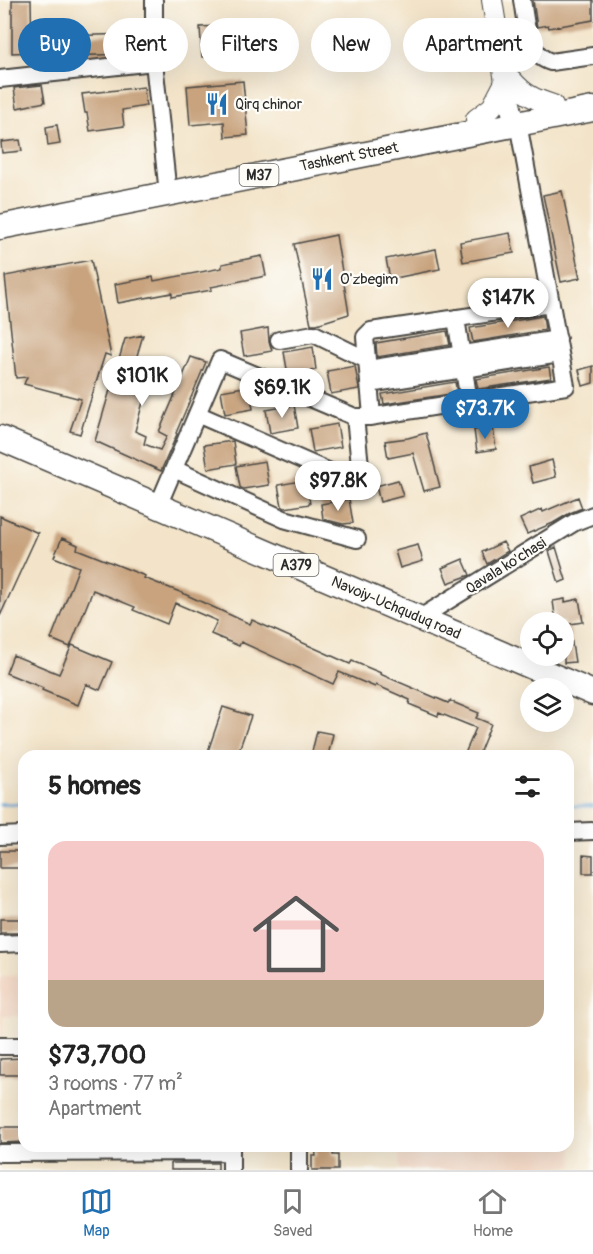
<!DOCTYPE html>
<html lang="en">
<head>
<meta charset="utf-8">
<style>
	:root { --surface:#fff; --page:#f6f6f6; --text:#222; --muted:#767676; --line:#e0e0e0; --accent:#1f6fb2 }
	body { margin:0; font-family:Pangolin,sans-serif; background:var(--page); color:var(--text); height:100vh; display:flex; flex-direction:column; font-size:22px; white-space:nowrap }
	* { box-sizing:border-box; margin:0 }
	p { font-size:20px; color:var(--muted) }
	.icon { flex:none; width:33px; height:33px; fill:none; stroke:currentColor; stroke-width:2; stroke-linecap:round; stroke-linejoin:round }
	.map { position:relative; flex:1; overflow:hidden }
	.drawer { position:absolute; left:18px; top:750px; width:556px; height:402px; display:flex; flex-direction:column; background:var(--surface); border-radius:18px; box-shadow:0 6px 24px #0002 }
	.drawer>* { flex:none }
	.hud { position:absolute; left:18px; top:18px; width:558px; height:54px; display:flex; gap:12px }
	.fabs { position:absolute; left:520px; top:612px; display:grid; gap:12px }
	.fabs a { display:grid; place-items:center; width:54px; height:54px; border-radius:50%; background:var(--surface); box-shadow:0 6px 24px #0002; font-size:30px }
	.price { position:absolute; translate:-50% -51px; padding:0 14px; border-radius:21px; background:#fff; color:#222; font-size:20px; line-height:39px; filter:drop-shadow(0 2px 3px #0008) }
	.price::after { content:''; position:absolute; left:50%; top:36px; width:18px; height:14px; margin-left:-9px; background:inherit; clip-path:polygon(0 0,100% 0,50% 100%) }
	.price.on { background:var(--accent); color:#fff }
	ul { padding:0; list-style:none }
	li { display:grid; align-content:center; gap:12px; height:318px; padding:0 30px }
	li+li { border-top:2px solid var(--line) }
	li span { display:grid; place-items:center; height:186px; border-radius:18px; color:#555 }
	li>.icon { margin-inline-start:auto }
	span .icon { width:108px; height:108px; fill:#fffc; stroke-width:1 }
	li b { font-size:26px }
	h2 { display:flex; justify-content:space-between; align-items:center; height:72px; padding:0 30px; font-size:26px }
	.tag { padding:0 21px; border-radius:27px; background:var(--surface); box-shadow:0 6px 24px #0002; font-size:21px; line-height:54px }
	.tag.on { background:var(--accent); color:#fff }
	.tab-bar { display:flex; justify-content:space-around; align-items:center; height:84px; border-top:2px solid var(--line); background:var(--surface); font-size:16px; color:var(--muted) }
	.tab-bar a { display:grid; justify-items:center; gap:3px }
	.tab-bar .on { color:var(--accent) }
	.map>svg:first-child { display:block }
	.built { fill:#f3d4bf }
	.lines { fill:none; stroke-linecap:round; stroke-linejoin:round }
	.stream { stroke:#67a5d9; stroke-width:3 }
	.building { fill:#c8a37e }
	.minor-casing { stroke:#494743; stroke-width:20 }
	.major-casing { stroke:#494743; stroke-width:22 }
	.highway-casing { stroke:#494743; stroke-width:27 }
	.minor { stroke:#fff; stroke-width:16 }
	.major { stroke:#fff; stroke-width:20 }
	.highway { stroke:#fff; stroke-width:24 }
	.labels { text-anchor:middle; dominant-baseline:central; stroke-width:4.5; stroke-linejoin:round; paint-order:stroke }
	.shield { fill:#fdfcf7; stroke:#6a6a68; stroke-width:1.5 }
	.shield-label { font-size:14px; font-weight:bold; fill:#2b2b2b }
	.poi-label { font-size:15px; fill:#2b2b2b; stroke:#fdfcf7; text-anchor:start }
	.street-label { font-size:15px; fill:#2b2b2b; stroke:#fdfcf7 }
</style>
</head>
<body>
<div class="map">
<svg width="593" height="1170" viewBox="0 0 593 1170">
	<rect width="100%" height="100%" fill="#fdfcf7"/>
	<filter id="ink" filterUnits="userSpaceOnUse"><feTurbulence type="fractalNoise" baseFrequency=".0167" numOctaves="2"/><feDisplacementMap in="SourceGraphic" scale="12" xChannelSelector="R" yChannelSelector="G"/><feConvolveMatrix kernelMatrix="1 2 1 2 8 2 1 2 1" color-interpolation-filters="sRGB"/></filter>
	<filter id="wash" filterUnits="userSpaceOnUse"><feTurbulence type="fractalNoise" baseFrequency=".008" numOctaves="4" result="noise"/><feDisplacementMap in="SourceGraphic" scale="24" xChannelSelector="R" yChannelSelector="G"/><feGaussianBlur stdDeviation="1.35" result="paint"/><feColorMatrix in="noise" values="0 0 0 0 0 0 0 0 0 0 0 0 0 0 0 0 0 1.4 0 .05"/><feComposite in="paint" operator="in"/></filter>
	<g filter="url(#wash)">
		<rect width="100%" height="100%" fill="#f3e4c9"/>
		<path class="built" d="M0 976H24V1016H3V1039H0Z
			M569 1078 573 1166 467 1170H400L399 1146H568Z"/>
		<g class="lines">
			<path class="stream" d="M0 804H24
				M568 806H593"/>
		</g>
		<g id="blocks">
			<path class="building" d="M12 0H31L32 52 12 53Z
				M533 0H593V20L549 28 548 25 537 27Z
				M219 26 221 56 202 57 200 27Z
				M130 34V54L65 56 64 36Z
				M243 81 248 135 225 137 224 122 190 125 187 86Z
				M42 85 45 102 17 108 14 88Z
				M144 87 146 106 122 110 124 126 90 131 87 113H85L82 94Z
				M57 125 60 144 48 146 46 127Z
				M20 140 22 151 2 153 1 142Z
				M562 191 580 278 561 282 543 195Z
				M510 233 514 253 463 262 460 242Z
				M336 235 349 314 317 324H311L294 244Z
				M436 249 440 269 390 279 386 259Z
				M262 256 266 276 211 287 212 290 172 297V293L118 303 115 284 153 277 154 281 222 268V264Z
				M91 260 111 356 105 354 80 434 70 431 81 399 24 384 27 377 16 378 5 276Z
				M543 316 545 330 473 342 470 328Z
				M268 328 269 341 272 351 244 356 240 333Z
				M447 331 450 345 377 357 376 343Z
				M143 335 136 359 154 362 135 431 146 436 144 444 160 450 167 436 159 432 191 357 206 362 176 433 177 434 161 471 95 441 125 339Z
				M313 347 316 370 288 375 284 352Z
				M355 366 359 389 331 394 327 371Z
				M593 366V383L583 386 579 370Z
				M549 367 551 378 478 389 476 379Z
				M455 382 457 393 384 404 382 394Z
				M249 386 253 409 225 414 221 391Z
				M294 405 298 428 270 433 266 410Z
				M337 424 341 447 313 452 309 429Z
				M493 427 496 449 477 452 474 430Z
				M426 433 440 487 424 491 413 453 388 458 385 441 408 438Z
				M233 441 236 464 208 469 204 445Z
				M552 460 556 477 533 483 529 467Z
				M265 461 269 485 243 489 240 487 236 466Z
				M306 480 310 504 285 508 282 506 278 485Z
				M398 480 403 496 380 502 376 486Z
				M578 497 582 508 570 513 553 523 527 534 520 519 542 509 543 512Z
				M349 499 353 523 343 524 323 519 321 504Z
				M0 516 38 533 0 616Z
				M62 538 78 545 77 549 145 576 144 578 180 592 250 624 252 620 350 664 352 661 381 673 380 674 448 703 450 701 479 713 476 718 491 724 478 756H464L476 728 439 713 438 716 409 704 410 700 376 685 375 687 339 672 333 684 241 642 239 646 211 634 217 621 175 603 167 624 133 610 135 607 93 590 70 647 51 639 79 567 54 557Z
				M503 542 508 551 487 564 482 552Z
				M418 545 423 561 400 568 395 551Z
				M556 547 566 580 559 583 549 551Z
				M463 559 470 575 448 583 442 568Z
				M565 599V602L579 599 583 622 564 625V622H556L553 601Z
				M569 625 575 662 564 663V626Z
				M72 645 112 662 100 690 86 684 78 705 42 690 43 688 6 673 13 655 59 674Z
				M223 707 251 716 237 756H221L208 751Z
				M317 731 333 734 328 756H311Z
				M0 851H24V868H0Z
				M583 855 593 856V873H583Z
				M0 919H24V933H0Z
				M24 1058V1075H0V1059Z
				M0 1127H24V1142L0 1143Z
				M315 1146H333V1155H338V1170H312V1156H316Z
				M171 1163H218V1170H171Z"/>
		</g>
	</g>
	<g filter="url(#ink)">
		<use href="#blocks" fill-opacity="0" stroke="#494743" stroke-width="1.5"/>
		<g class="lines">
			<g class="minor-casing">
				<path id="minor" d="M154 0V62L168 194
					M522 0C526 21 526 55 551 62L593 56
					M0 79 154 62
					M456 318 469 402
					M279 340 314 334 367 360
					M368 369 558 339
					M369 384 560 354
					M197 414 355 483 361 475 355 417
					M372 416 365 337 371 331 551 304
					M174 469 284 519 357 539
					M158 506 220 360 355 417H369L566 386 518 123
					M420 618 575 522 593 515
					M568 832 593 831
					M0 836 24 835
					M0 944 24 943
					M0 1046H24
					M0 1153 231 1152
					M231 1170V1146
					M299 1170V1146"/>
			</g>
			<g class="major-casing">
				<path id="major" d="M492 0 505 82 512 112 518 123
					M512 80C525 95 534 99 553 105
					M476 119 492 107 505 82"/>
			</g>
			<g class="highway-casing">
				<path id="highway" d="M0 227 593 109
					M0 438 593 693"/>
			</g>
			<use href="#minor" class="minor"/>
			<use href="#major" class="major"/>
			<use href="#highway" class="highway"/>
		</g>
	</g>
	<defs>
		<g id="restaurant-bare" transform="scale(1.8)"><path d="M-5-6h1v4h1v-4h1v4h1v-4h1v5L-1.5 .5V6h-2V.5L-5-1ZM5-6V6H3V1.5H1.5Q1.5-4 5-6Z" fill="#1f6fb2" stroke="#fdfcf7" stroke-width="2.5" paint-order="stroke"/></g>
	</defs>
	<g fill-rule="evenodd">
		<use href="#restaurant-bare" x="217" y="104"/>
		<use href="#restaurant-bare" x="322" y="279"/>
	</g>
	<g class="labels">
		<g class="shield">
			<rect x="239.5" y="164" width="39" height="22" rx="4.5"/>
			<rect x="273.5" y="554" width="45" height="22" rx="4.5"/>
		</g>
		<g class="shield-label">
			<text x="259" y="175">M37</text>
			<text x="296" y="565">A379</text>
		</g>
		<g class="poi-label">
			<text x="235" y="104">Qirq chinor</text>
			<text x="340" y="279">O'zbegim</text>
		</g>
		<g class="street-label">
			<text transform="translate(349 157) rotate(-11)">Tashkent Street</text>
			<text transform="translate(506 566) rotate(-32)">Qavala ko'chasi</text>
			<text transform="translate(396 608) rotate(23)">Navoiy-Uchquduq road</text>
		</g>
	</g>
</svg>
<div class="fabs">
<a><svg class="icon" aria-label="locate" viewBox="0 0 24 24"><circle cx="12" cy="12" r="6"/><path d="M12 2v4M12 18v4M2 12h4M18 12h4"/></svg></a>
<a><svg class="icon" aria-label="layers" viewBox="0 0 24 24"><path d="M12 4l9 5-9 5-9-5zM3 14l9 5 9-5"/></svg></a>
</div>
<b class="price" style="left:508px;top:329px">$147K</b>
<b class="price" style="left:142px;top:407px">$101K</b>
<b class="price" style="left:282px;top:419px">$69.1K</b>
<b class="price on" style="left:485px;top:440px">$73.7K</b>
<b class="price" style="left:338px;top:512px">$97.8K</b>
<div class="hud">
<a class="tag on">Buy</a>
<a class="tag">Rent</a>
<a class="tag">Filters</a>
<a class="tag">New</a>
<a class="tag">Apartment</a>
</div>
<section class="drawer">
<h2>5 homes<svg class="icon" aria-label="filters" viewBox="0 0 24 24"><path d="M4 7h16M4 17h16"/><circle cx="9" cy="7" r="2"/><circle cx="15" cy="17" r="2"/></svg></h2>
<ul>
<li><span style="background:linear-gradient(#f6c9c9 75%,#b9a48a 0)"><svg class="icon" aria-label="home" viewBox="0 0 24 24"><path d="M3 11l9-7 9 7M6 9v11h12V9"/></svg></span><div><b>$73,700</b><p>3 rooms · 77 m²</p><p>Apartment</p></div></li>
</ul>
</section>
</div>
<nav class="tab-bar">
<a class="on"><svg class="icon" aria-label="map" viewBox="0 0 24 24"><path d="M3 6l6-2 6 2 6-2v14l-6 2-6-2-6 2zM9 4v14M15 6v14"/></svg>Map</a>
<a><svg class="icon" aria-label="saved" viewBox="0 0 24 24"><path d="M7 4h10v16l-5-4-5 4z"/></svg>Saved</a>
<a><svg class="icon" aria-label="home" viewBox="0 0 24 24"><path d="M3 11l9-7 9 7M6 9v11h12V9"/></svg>Home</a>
</nav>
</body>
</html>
